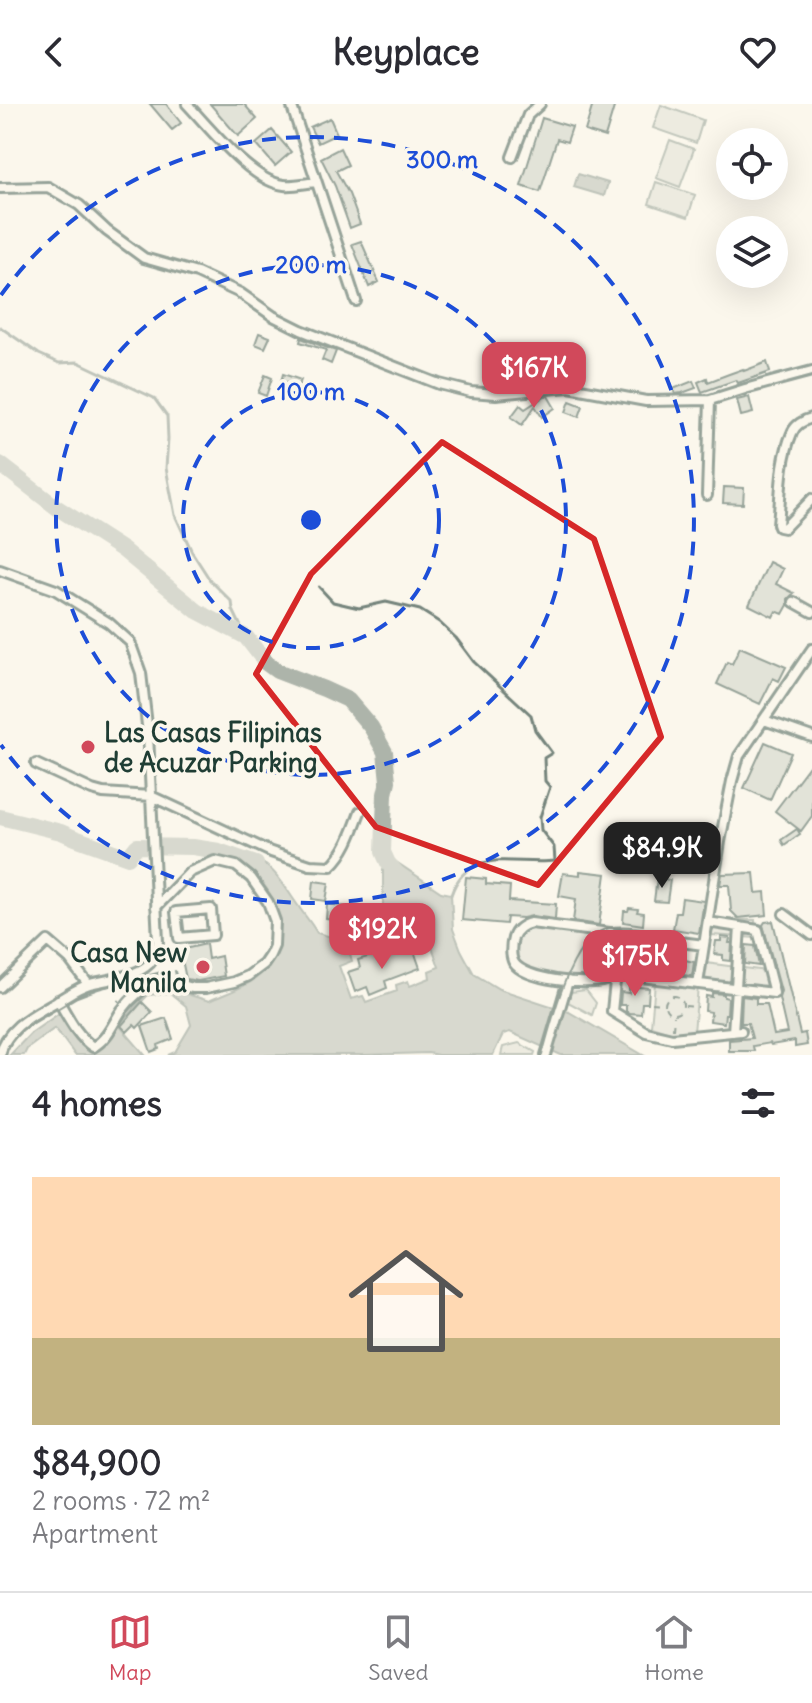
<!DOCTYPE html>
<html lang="en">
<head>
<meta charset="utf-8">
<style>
	:root { --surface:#fff; --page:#f2f2f3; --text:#2b2b33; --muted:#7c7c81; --line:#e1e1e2; --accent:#d1495b }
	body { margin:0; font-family:Delius,sans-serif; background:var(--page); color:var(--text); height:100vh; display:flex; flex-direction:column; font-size:30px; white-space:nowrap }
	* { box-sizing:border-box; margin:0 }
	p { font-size:26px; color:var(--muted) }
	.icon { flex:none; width:44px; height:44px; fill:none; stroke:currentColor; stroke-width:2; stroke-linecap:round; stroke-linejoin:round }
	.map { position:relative; height:951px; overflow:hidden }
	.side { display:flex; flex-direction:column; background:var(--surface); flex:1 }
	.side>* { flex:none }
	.tools { position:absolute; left:716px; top:24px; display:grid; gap:16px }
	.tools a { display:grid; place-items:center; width:72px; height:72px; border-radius:50%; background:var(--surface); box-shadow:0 8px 32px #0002; font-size:40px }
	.price { position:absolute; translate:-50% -68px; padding:0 18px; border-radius:16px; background:var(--accent); color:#fff; font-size:26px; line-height:52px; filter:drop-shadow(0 2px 4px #0008) }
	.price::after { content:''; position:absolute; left:50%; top:48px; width:24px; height:18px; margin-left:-12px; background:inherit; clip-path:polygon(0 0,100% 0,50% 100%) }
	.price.active { background:#222; color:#fff }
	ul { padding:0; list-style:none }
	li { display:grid; align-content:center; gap:16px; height:424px; padding:0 32px }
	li+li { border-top:2px solid var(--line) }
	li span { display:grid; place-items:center; height:248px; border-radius:0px; color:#555 }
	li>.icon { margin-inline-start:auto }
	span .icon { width:144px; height:144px; fill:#fffc; stroke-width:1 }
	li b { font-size:34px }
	h2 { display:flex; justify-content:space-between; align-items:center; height:96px; padding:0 32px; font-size:34px }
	header { display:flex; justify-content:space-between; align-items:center; height:104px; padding:0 32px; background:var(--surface); font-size:36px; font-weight:800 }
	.tab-bar { display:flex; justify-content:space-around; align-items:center; height:112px; border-top:2px solid var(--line); background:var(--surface); font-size:22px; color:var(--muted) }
	.tab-bar a { display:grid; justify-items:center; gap:4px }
	.tab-bar .active { color:var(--accent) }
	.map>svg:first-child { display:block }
	.green { fill:#dbdcd1; stroke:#7d8c82; stroke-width:2 }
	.water { fill:#adb4aa; stroke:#74847b; stroke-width:2; fill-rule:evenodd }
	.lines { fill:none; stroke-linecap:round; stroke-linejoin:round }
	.stream { stroke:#74847b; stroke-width:3 }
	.river { stroke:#adb4aa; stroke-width:16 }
	.building { fill:#c4c9be; stroke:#1f3d34; stroke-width:2 }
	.minor-casing { stroke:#1f3d34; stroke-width:14 }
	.path { stroke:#1f3d34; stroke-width:2; stroke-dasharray:6 6; stroke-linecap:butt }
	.minor { stroke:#fbf7ec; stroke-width:8 }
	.tram { stroke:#1f3d34; stroke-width:2 }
	.marked { fill:none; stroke:#d62828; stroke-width:6; stroke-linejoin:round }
	.ring { fill:none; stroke:#1d4ed8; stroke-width:4; stroke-dasharray:14 10 }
	.poi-dot { fill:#d1495b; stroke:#fbf7ec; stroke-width:3 }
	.labels { text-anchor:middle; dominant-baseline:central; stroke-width:7; stroke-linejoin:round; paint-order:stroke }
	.poi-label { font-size:26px; font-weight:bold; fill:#1f3d34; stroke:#fbf7ec; text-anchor:start }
	.centre { fill:#1d4ed8; stroke:#fbf7ec; stroke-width:4 }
	.ring-label { font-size:24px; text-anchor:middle; font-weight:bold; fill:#1d4ed8; stroke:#fbf7ec; stroke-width:7; stroke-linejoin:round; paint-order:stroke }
</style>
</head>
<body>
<header><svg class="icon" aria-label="back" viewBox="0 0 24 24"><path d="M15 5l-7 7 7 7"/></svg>Keyplace<svg class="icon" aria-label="heart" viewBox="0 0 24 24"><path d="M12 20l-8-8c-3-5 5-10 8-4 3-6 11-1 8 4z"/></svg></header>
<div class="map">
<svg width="812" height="951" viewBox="0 0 812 951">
	<rect width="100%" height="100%" fill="#fbf7ec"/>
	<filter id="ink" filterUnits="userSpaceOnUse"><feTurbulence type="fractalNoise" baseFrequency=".0125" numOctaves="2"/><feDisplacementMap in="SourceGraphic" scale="16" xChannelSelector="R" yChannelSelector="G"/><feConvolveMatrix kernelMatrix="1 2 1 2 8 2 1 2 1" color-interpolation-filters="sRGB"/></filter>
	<g filter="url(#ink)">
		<path class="green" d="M661 1 703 16 696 39 653 24Z
			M670 36 694 45 680 83 656 74Z
			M656 78 695 91 688 113 649 100Z
			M713 815 755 816 756 834 712 831Z
			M535 824 598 832C613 840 614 845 612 861L600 873 592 874C571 871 506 873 516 839 519 829 527 826 535 824Z
			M706 859 766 867 770 886 703 877Z
			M655 879 698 883 694 928H670L651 922Z
			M586 886 596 899 592 911 568 898 571 888Z
			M519 939 535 948 534 951H501L503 943Z"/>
		<path class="water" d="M578 70 608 79 604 92 574 83Z
			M240 750C273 757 281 778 299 803 305 812 312 820 317 829L342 836C356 825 370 818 383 805V766L390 754 441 788 451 790 453 825 461 846 474 870 499 885 569 908 643 951H561L510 928 503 930 493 951H438L428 949 362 951H168L175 948 191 921 186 902 170 889 148 891 119 921 145 951H75L55 924 27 945 24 951H10L31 929 61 908 85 942 92 945 103 943 120 916 147 890 156 887 174 886 209 897C224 890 242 885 255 875 289 849 285 803 258 774 252 768 244 764 237 759ZM428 831 439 863 429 867 430 874 410 882 408 877 396 881 397 887 366 898 363 892 351 895 339 862 352 857 350 850 383 838 386 845Z"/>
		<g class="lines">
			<path class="stream" d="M0 223 39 250 59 259 78 258 154 294 167 312 168 335 166 364 175 411 192 448 210 476 232 498 233 506 246 533
				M319 483 333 498 359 504 386 498 420 506 439 518 456 534 474 558 531 611 535 626 552 649 544 654 545 677 550 683 540 713 541 726 554 743 555 757C515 762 468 741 451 791"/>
			<path class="river" d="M0 360 56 403 123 446 197 507 246 533 266 559 277 567 324 585 348 596 371 623 385 648 388 677 385 690 383 748 388 759 401 774
				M0 713 61 728 75 734 128 753 137 742 193 743 219 747 256 760"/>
		</g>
		<path class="building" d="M150 0H166L181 19 172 26Z
			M210 0H244L257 15 238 32Z
			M593 0H615L605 33 585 27Z
			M330 14 337 30 318 39 310 23Z
			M542 14 572 23 567 38 557 35 540 88 521 82Z
			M272 26 291 48 275 62 256 40Z
			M340 44 348 61 336 67 349 90 360 120 350 124 335 82 321 54Z
			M361 137 379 178 369 183 352 140Z
			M259 229 270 233 265 244 255 240Z
			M301 234 336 247 331 260 322 256 326 246 300 238Z
			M767 258 770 268 738 279 736 276 702 288 698 278 707 274 708 278 729 270 743 265 744 267Z
			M283 270 301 276 298 283 281 277Z
			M265 271 272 274 266 292 258 289Z
			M693 277 696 284 682 289 675 290 673 285Z
			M545 292H548L555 304 542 313 535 302 522 321 511 313 520 301 525 305Z
			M749 293 753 309 741 312 737 296Z
			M570 297 583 302 579 313 566 308Z
			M724 383 744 384 743 400 723 399Z
			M769 458 783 465 776 480 794 489 788 495V501L783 510 776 507 773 513 749 501Z
			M740 543 786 563 779 577 773 574 760 600 717 580 727 558 732 560Z
			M765 638 791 649 770 696 744 684Z
			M812 658V712L801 727 775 707Z
			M797 725 800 730 784 741 781 736Z
			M580 767 606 770 599 821 573 817 576 795 559 792 563 769 580 771Z
			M754 769 756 789 765 788 767 811 738 814 731 807 729 781H720L722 770Z
			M466 773 486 775V780L510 782 509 797 556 800 555 815 532 812 523 814 507 813 506 820 462 816Z
			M657 774 670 776 667 798 654 797Z
			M314 777 329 779 326 797 312 795Z
			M682 794 704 797 699 829 673 825 676 808H680Z
			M327 800 349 803 348 817 326 815Z
			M629 804 638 805 637 808 644 809 643 821 623 818 624 807H628Z
			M773 817 800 930 805 929 807 941 795 943V937L771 941 770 939 753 942 754 947H729V936L752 934 748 919H741L742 892 756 894V900H767L774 931 787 929 779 894 781 887 763 821 765 818Z
			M721 833 730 834 729 839H732L731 857 723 856V851L714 850 716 837H721Z
			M206 840 208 855 221 852 224 872 198 877 186 875 180 846Z
			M746 841 755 842 759 862 745 860Z
			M413 844 420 864 385 877 387 884 370 891 367 883 355 888 348 868 360 864 358 856 377 850 379 857Z
			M672 853 694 858 692 872 682 871V866L670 864Z
			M630 854 656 857 655 868 629 864Z
			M629 879 639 880V883L649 884 648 899H642L641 910 629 909 626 907V901H620L621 888 629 889Z
			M712 889 724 890V893L728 894 727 910H725L724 919 710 917 711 908 705 907 706 892 712 893Z
			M142 898 152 908 137 924 134 921 127 928 121 922Z
			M166 914 173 935 158 941 159 945 151 948 142 922Z"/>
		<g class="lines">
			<g class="minor-casing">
				<path id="minor" d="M187 0C209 23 252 78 284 81 294 82 306 79 316 78
					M291 0 356 197
					M512 53 528 11 540 0
					M0 84 48 83 79 101 107 127 144 154 197 169 240 189 273 212 301 226 439 280 471 288 496 290 569 283 646 297 710 296 745 285 812 267
					M812 314C804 316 795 321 792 329 780 357 781 391 778 420L779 423 784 424 812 395
					M707 391 710 296
					M0 466 56 486 109 519 130 538 141 569 148 630 158 837C157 843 156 850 153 855 142 873 109 875 90 880 79 883 68 891 57 897 35 910 6 923 0 951
					M794 498 812 508
					M764 616 812 633
					M36 660 92 686 103 689 151 692 271 748 310 761 331 762C346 748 353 727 360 708
					M211 805 213 831 179 834 176 808Z
					M784 810 812 831
					M620 830 612 907 646 928 672 934 741 927
					M704 841 531 819C522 821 516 825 513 834 511 841 510 852 514 859 525 876 587 882 605 876 609 874 612 872 616 870L774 889 758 826 708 818
					M698 880 720 738 732 677 739 652 812 545
					M0 883 48 837 70 856 88 880
					M58 896C68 913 77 932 93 943 108 935 113 919 122 906 131 894 144 883 158 876L193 884H206L234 878 248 872 264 860 270 851 274 842 275 817 268 798 251 774 236 762 215 757 190 768 156 803
					M733 928 740 823
					M546 951 568 877"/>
			</g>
			<path class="path" d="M176 872 173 857 177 843
				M116 884 119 898
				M665 901a9 9 0 1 1 18 0a9 9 0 1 1-18 0Z
				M652 899 663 900
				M685 902 698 903
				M673 925 674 912"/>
			<use href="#minor" class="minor"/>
			<path class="tram" d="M6 951 8 942 22 926 77 893 98 885 165 867
				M542 951C552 918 570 832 609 824 628 819 657 828 676 832"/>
		</g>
	</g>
	<path d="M0 0H812V951H0ZM442 338 594 435 661 633 538 781 376 723 256 570 311 470Z" fill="#fbf7ec" fill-opacity=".55" fill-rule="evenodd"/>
	<path class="marked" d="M442 338 594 435 661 633 538 781 376 723 256 570 311 470Z"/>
	<g class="ring">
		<circle cx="311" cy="416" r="128"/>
		<circle cx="311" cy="416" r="255"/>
		<path d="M1 191A383 383 0 1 1 1 641"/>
	</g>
	<g class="poi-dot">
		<circle cx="88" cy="643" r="8"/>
		<circle cx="203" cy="863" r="8"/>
	</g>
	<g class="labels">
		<g class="poi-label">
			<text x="104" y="628">Las Casas Filipinas<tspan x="104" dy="30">de Acuzar Parking</tspan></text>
			<text x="187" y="848" text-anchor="end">Casa New<tspan x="187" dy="30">Manila</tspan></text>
		</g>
	</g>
	<circle cx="311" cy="416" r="12" class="centre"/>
	<g class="ring-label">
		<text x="442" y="64">300 m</text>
		<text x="311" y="169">200 m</text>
		<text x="311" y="296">100 m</text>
	</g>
</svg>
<div class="tools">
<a><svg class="icon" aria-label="locate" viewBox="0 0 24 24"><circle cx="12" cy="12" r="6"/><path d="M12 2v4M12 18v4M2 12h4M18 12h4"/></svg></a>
<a><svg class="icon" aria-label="layers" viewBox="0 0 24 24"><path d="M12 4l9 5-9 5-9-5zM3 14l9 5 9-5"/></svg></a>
</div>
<b class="price" style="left:534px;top:306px">$167K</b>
<b class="price active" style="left:662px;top:786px">$84.9K</b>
<b class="price" style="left:382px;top:867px">$192K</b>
<b class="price" style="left:635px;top:894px">$175K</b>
</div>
<section class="side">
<h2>4 homes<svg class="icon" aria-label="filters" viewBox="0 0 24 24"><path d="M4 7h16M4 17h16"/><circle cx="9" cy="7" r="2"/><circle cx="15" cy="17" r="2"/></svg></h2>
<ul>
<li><span style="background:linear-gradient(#ffd9b3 65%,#c2b280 0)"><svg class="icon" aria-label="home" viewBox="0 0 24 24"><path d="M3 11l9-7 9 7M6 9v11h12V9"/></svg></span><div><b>$84,900</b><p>2 rooms · 72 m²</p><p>Apartment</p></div></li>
</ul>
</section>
<nav class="tab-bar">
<a class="active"><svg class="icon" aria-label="map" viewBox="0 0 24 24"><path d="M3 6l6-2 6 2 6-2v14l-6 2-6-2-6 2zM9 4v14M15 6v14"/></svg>Map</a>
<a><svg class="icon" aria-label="saved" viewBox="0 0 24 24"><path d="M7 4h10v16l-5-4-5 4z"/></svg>Saved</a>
<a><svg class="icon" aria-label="home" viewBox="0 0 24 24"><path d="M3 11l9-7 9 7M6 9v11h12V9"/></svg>Home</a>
</nav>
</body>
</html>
